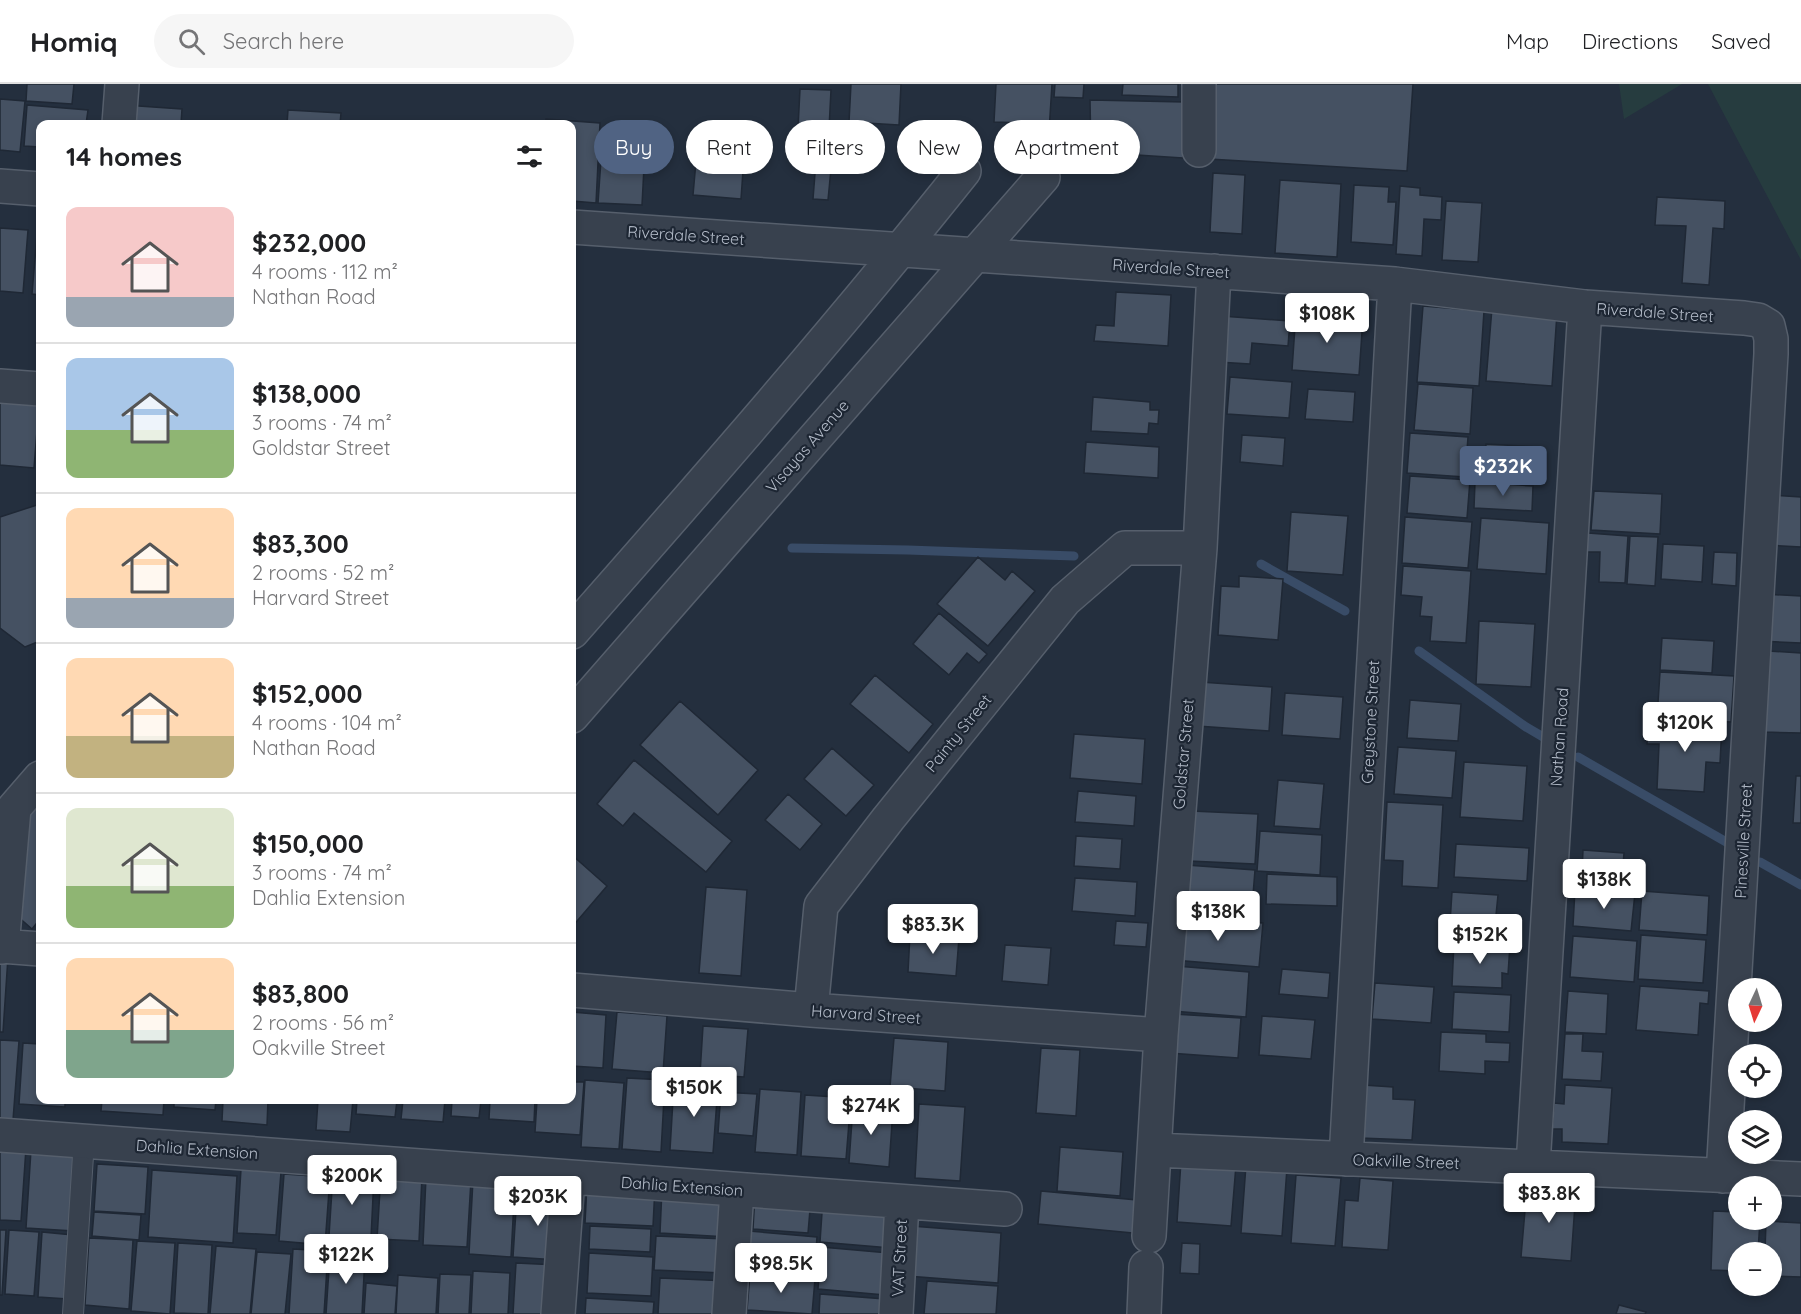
<!DOCTYPE html>
<html lang="en">
<head>
<meta charset="utf-8">
<style>
	:root { --surface:#fff; --page:#f6f6f6; --text:#202124; --muted:#757577; --line:#e0e0e0; --accent:#506383 }
	body { margin:0; font-family:Quicksand,sans-serif; background:var(--page); color:var(--text); height:100vh; display:flex; flex-direction:column; font-size:22px; white-space:nowrap }
	* { box-sizing:border-box; margin:0 }
	p { font-size:20px; color:var(--muted) }
	.icon { flex:none; width:33px; height:33px; fill:none; stroke:currentColor; stroke-width:2; stroke-linecap:round; stroke-linejoin:round }
	.map { position:relative; flex:1; overflow:hidden }
	.panel { position:absolute; left:36px; top:36px; width:540px; height:984px; display:flex; flex-direction:column; background:var(--surface); border-radius:12px; box-shadow:0 3px 9px #0003 }
	.panel>* { flex:none }
	.guide { position:absolute; left:594px; top:36px; width:570px; height:54px; display:flex; gap:12px }
	.needle { width:39px; rotate:184deg }
	.controls { position:absolute; left:1728px; top:894px; display:grid; gap:12px }
	.controls a { display:grid; place-items:center; width:54px; height:54px; border-radius:50%; background:var(--surface); box-shadow:0 3px 9px #0003; font-size:30px }
	.price { position:absolute; translate:-50% -51px; padding:0 14px; border-radius:6px; background:#fff; color:#222; font-size:20px; line-height:39px; filter:drop-shadow(0 2px 3px #0008) }
	.price::after { content:''; position:absolute; left:50%; top:36px; width:18px; height:14px; margin-left:-9px; background:inherit; clip-path:polygon(0 0,100% 0,50% 100%) }
	.price.selected { background:var(--accent); color:#fff }
	ul { padding:0; list-style:none }
	li { display:flex; align-items:center; gap:18px; height:150px; padding:0 30px }
	li+li { border-top:2px solid var(--line) }
	li span { display:grid; place-items:center; flex:none; width:168px; height:120px; border-radius:12px; color:#555 }
	li>.icon { margin-inline-start:auto }
	span .icon { width:72px; height:72px; fill:#fffc; stroke-width:1 }
	li b { font-size:26px }
	h2 { display:flex; justify-content:space-between; align-items:center; height:72px; padding:0 30px; font-size:26px }
	.tag { padding:0 21px; border-radius:27px; background:var(--surface); box-shadow:0 3px 9px #0003; font-size:21px; line-height:54px }
	.tag.selected { background:var(--accent); color:#fff }
	header { display:flex; align-items:center; gap:36px; box-sizing:border-box; height:84px; padding:0 30px; background:var(--surface); border-bottom:2px solid var(--line) }
	header strong { font-size:28px }
	nav { display:flex; gap:33px; margin-inline-start:auto; font-size:21px }
	.search { width:420px; height:54px; background:var(--page); display:flex; align-items:center; gap:15px; box-sizing:border-box; padding:0 21px; border-radius:33px; color:var(--muted); font-size:22px }
	.map>svg:first-child { display:block }
	.green { fill:#263c3f }
	.lines { fill:none; stroke-linecap:round; stroke-linejoin:round }
	.stream { stroke:#394c67; stroke-width:9 }
	.building { fill:#455162; stroke:#1f2835; stroke-width:1.5 }
	.lane-casing { stroke:#565f6c; stroke-width:22 }
	.street-casing { stroke:#565f6c; stroke-width:36 }
	.lane { stroke:#38414e; stroke-width:20 }
	.street { stroke:#38414e; stroke-width:33 }
	.labels { text-anchor:middle; dominant-baseline:central; stroke-width:4.5; stroke-linejoin:round; paint-order:stroke }
	.street-label { font-size:16px; fill:#b4bcc9; stroke:#1d2633 }
</style>
</head>
<body>
<header>
<strong>Homiq</strong>
<div class="search"><svg class="icon" aria-label="search" viewBox="0 0 24 24"><circle cx="10" cy="10" r="6"/><path d="M15 15l6 6"/></svg>Search here</div>
<nav><a>Map</a><a>Directions</a><a>Saved</a></nav>
</header>
<div class="map">
<svg width="1801" height="1230" viewBox="0 0 1801 1230">
	<rect width="100%" height="100%" fill="#242f3e"/>
	<path class="green" d="M1619 0H1682L1624 35Z
		M1708 0H1801V176Z"/>
	<g class="lines">
		<path class="stream" d="M792 464 908 466 1074 472
			M1261 480 1345 527
			M1419 567 1526 643 1550 657
			M1578 673 1728 759
			M1760 778 1801 801"/>
	</g>
	<path class="building" d="M27 0H74L72 20 26 17Z
		M851 0H901L899 41 849 38Z
		M996 0H1052L1048 64 1022 62 1023 39 994 38Z
		M1055 0H1084L1083 14 1054 13Z
		M1123 0H1178V13L1122 11Z
		M1213 0H1413L1407 87 1209 75Z
		M800 5 831 6 829 45 798 44Z
		M0 15 25 17 20 68 0 66Z
		M1090 16 1185 18 1183 74 1091 68Z
		M27 21 88 26 86 40H40V63L24 62Z
		M124 21 182 25 181 40H123Z
		M288 26 341 29 340 40H287Z
		M546 35 600 39 596 119 572 117V40H546Z
		M698 55 745 59 741 115 693 111Z
		M602 61 645 64 642 121 598 119Z
		M817 64H833L828 116 813 115Z
		M1213 89 1245 91 1242 150 1210 148Z
		M1280 96 1341 100 1337 173 1275 169Z
		M1354 101 1389 103 1388 118H1396L1393 161 1351 158Z
		M1400 102 1420 104V111L1442 113 1441 136 1424 135 1422 172 1396 170Z
		M1657 113 1725 117 1724 145 1713 144 1709 201 1682 199 1686 142 1655 141Z
		M1446 117 1482 119 1478 178 1442 176Z
		M0 144 28 146 23 209 0 207Z
		M37 151H40V211L32 210Z
		M1116 208 1171 211 1168 262 1094 257 1096 241 1114 242Z
		M1423 222 1484 227 1479 302 1417 298Z
		M1492 224 1557 229 1552 302 1486 297Z
		M1296 228 1363 234 1359 291 1292 286Z
		M1221 232 1290 237 1288 262 1252 259 1250 280 1218 278Z
		M1230 293 1292 298 1289 334 1227 330Z
		M1418 300 1473 304 1470 350 1414 346Z
		M1308 305 1355 308 1353 338 1305 335Z
		M0 307 40 310 34 384 0 381Z
		M1093 313 1150 318V326H1159L1158 340 1149 339 1148 350 1091 347Z
		M40 342V386H37Z
		M1410 349 1468 353 1465 393 1407 389Z
		M1242 351 1285 354 1283 382 1240 378Z
		M1086 358 1159 363 1158 394 1084 389Z
		M1486 360 1537 363 1535 387H1527V397L1484 395Z
		M1410 392 1470 396 1467 434 1407 429Z
		M1475 398 1533 402 1532 427 1474 424Z
		M1594 407 1662 410 1660 450 1591 446Z
		M1769 411 1801 413V463L1766 461Z
		M40 420V557L25 563 0 544V433Z
		M1291 428 1348 432 1343 491 1287 487Z
		M1405 433 1472 438 1468 484 1402 479Z
		M1481 434 1549 439 1546 490 1477 485Z
		M1588 449 1628 452 1625 499 1599 498 1600 468H1586Z
		M1630 452 1658 453 1655 502 1627 500Z
		M1663 460 1704 462 1702 498 1661 495Z
		M1714 468 1737 469 1736 502 1712 500Z
		M978 473 1005 496 1012 487 1035 507 988 562 937 520Z
		M1403 482 1471 487 1466 559 1430 557 1432 533 1420 532 1422 513 1401 511Z
		M1239 492 1283 495 1278 556 1218 551 1221 502 1239 503Z
		M1763 510 1801 512V559L1760 557Z
		M939 529 987 570 979 579 967 569 949 591 913 560Z
		M1479 537 1535 540 1531 603 1476 600Z
		M1662 554 1714 557 1712 589 1660 586Z
		M1768 567 1801 569V649L1764 648Z
		M1660 588 1734 592 1731 638 1657 634Z
		M875 591 933 640 909 669 850 620Z
		M1200 598 1272 603 1269 647 1197 642Z
		M1285 609 1343 613 1340 655 1282 651Z
		M1410 616 1461 620 1458 657 1407 654Z
		M680 617 758 686 718 731 640 661Z
		M1648 637 1722 641 1720 679 1706 678 1704 708 1657 705 1659 660H1647Z
		M1074 650 1145 655 1142 700 1070 694Z
		M1398 663 1456 667 1452 714 1394 710Z
		M832 664 874 701 846 732 804 695Z
		M634 676 732 757 706 788 634 729 623 742 597 720Z
		M1464 678 1527 682 1523 737 1460 733Z
		M1796 692H1801V739H1793Z
		M1278 696 1324 700 1320 745 1274 742Z
		M1078 707 1136 712 1134 742 1075 738Z
		M788 710 822 740 800 766 765 736Z
		M40 718V835L32 845 16 831 23 738Z
		M1387 718 1443 721 1438 804 1402 802 1403 777 1384 776Z
		M1191 727 1258 730 1255 780 1189 777Z
		M1260 747 1322 751 1320 791 1257 787Z
		M1076 752 1122 755 1120 785 1074 782Z
		M1456 760 1529 764 1527 797 1454 793Z
		M1583 766 1624 769 1622 793 1582 789Z
		M572 771 607 802 572 843Z
		M1186 781 1255 786 1251 836 1182 830Z
		M1267 790 1337 793V822L1266 820Z
		M1075 794 1137 798 1135 832 1072 827Z
		M706 803 747 806 741 892 699 889Z
		M1575 805 1635 809 1631 847 1573 842Z
		M1642 807 1709 812 1707 851 1639 846Z
		M1452 808 1498 811 1495 841 1450 839Z
		M1176 833 1263 839 1259 883 1173 876Z
		M1116 837 1148 839 1146 863 1114 861Z
		M910 850 959 854 956 892 908 888Z
		M1641 851 1706 856 1703 899 1638 895Z
		M1573 852 1637 857 1634 898 1570 893Z
		M1454 858 1510 861 1508 890 1502 889V904L1452 902Z
		M1005 861 1051 864 1048 901 1002 897Z
		M0 873H8L3 948H0Z
		M1176 882 1249 888 1246 933 1172 927Z
		M1282 885 1330 889 1328 914 1279 910Z
		M1375 899 1434 903 1431 939 1372 935Z
		M1640 902 1709 907 1708 920 1700 919 1698 951 1636 946Z
		M1568 907 1608 910 1606 950 1565 948Z
		M1454 908 1511 911 1509 948 1452 945Z
		M572 928 606 931 603 984 572 982Z
		M617 928 667 932 663 989 612 985Z
		M1173 930 1241 934 1238 974 1169 969Z
		M1262 932 1315 936 1311 975 1259 971Z
		M703 942 748 945 744 993 700 990Z
		M1441 948 1486 950V958L1510 959 1509 978 1485 977V990L1439 987Z
		M1565 950H1583L1582 967 1603 968 1601 997 1562 995Z
		M894 954 948 958 945 1007 890 1003Z
		M0 956 19 957 13 1036 0 1035Z
		M23 959 40 960V1016H65V1023L19 1020Z
		M1041 964 1080 966 1076 1032 1036 1029Z
		M627 994 665 996 661 1068 622 1065Z
		M585 996 624 999 619 1065 581 1063Z
		M572 998H584L580 1051 535 1048 537 1016H572Z
		M674 999 718 1002 713 1069 670 1066Z
		M1363 1001 1393 1003V1015L1415 1016 1412 1056 1360 1054Z
		M1565 1001 1612 1004 1608 1060 1562 1058V1045H1552L1554 1019 1564 1020Z
		M760 1005 801 1008 797 1071 755 1068Z
		M721 1008 757 1010 753 1052 718 1049Z
		M805 1011 851 1014 846 1075 801 1072Z
		M102 1016H164L163 1031 101 1027Z
		M174 1016H216L215 1026 174 1023Z
		M223 1016H268L267 1041 222 1037Z
		M318 1016H353L350 1048 316 1046Z
		M357 1016H397L395 1033 356 1030Z
		M403 1016H445L443 1038 401 1035Z
		M452 1016H481L479 1034 451 1032Z
		M490 1016H535L534 1038 489 1035Z
		M919 1020 965 1023 960 1097 915 1094Z
		M853 1022 893 1025 889 1083 849 1079Z
		M0 1063 26 1064 21 1137 0 1136Z
		M1060 1063 1123 1068 1120 1112 1057 1107Z
		M31 1066 80 1070 74 1147 26 1144Z
		M1181 1077 1236 1081 1231 1142 1177 1138Z
		M97 1080 148 1083 145 1130 94 1127Z
		M1246 1081 1287 1084 1282 1152 1241 1149Z
		M241 1085 281 1088 276 1151 237 1149Z
		M152 1086 237 1092 233 1159 148 1153Z
		M381 1089 422 1092 419 1157 377 1155Z
		M284 1090 330 1093 325 1161 279 1157Z
		M333 1090 374 1092 371 1154 329 1152Z
		M1296 1091 1341 1094 1335 1162 1291 1159Z
		M426 1093 471 1096 467 1163 423 1161Z
		M1360 1094 1393 1097 1388 1166 1342 1163 1345 1116 1358 1117Z
		M473 1096 515 1098 511 1173 469 1170Z
		M587 1100 655 1103 653 1142 585 1139Z
		M1527 1103 1576 1106 1571 1177 1521 1173Z
		M662 1105 730 1109 728 1153 660 1149Z
		M1041 1107 1137 1116 1133 1149 1038 1140Z
		M517 1110 562 1113 558 1176 513 1173Z
		M755 1110 811 1114 808 1149 753 1145Z
		M823 1114 894 1120 891 1164 820 1158Z
		M1713 1127 1738 1128V1136H1760L1758 1168H1738V1187L1711 1186Z
		M94 1128 141 1131 139 1156 92 1152Z
		M1766 1137 1801 1139V1193L1772 1192V1168H1765Z
		M590 1142 651 1145 650 1168 589 1165Z
		M911 1142 1001 1149 998 1199 907 1192Z
		M0 1146H6L2 1211H0Z
		M9 1146 39 1148 34 1212 5 1210Z
		M749 1147 817 1153 814 1193 746 1188Z
		M42 1148 73 1151 68 1215 38 1213Z
		M656 1152 726 1155 724 1189 654 1186Z
		M89 1154 133 1156 129 1225 85 1221Z
		M137 1157 175 1159 170 1230 131 1227Z
		M178 1159 212 1161 208 1230 174 1229Z
		M1182 1159 1200 1160 1199 1190 1180 1189Z
		M216 1162 256 1165 250 1230H210Z
		M821 1163 889 1169 885 1211 818 1205Z
		M293 1165 328 1167 324 1230H289Z
		M257 1168 291 1170 285 1230H251Z
		M589 1169 653 1173 651 1212 587 1209Z
		M330 1170 365 1172 362 1230H326Z
		M516 1179 558 1181 556 1230H513Z
		M473 1187 510 1189 508 1230H471Z
		M440 1190 471 1191 469 1230H438Z
		M750 1190 815 1195 812 1230 747 1226Z
		M398 1191 438 1194 436 1230H396Z
		M660 1194 728 1197 726 1230H658Z
		M927 1197 998 1202 996 1230H924Z
		M366 1199 397 1202 395 1230H364Z
		M820 1210 885 1215 884 1230H819Z
		M586 1214 654 1218 653 1230H585Z
		M1619 1221 1646 1228 1645 1230H1616Z"/>
	<g class="lines">
		<g class="lane-casing">
			<path id="lane" d="M73 1230 84 1056"/>
		</g>
		<g class="street-casing">
			<path id="street" d="M1199 0V66
				M119 40 122 0
				M0 102 40 105
				M572 143 1395 200 1585 223 1744 234 1758 236 1768 242 1771 255V270L1723 1092
				M0 302 40 305
				M572 548C705 397 838 245 964 87
				M572 632 1043 93
				M0 862 40 865
				M2 863 14 724 40 694
				M572 906 811 926 1161 951
				M811 926 821 822 888 735 1065 516 1125 464H1200
				M0 1051 1005 1125
				M1155 1066 1801 1095
				M1346 1075 1395 200
				M1533 1082 1585 223
				M1149 1152 1161 951 1200 464 1214 187
				M558 1230 568 1094
				M729 1230 737 1106
				M896 1230 902 1118
				M1144 1230 1146 1183"/>
		</g>
		<use href="#lane" class="lane"/>
		<use href="#street" class="street"/>
	</g>
	<g class="labels">
		<g class="street-label">
			<text transform="translate(686 151) rotate(4)">Riverdale Street</text>
			<text transform="translate(1171 184) rotate(4)">Riverdale Street</text>
			<text transform="translate(1655 228) rotate(4)">Riverdale Street</text>
			<text transform="translate(807 362) rotate(-49)">Visayas Avenue</text>
			<text transform="translate(1370 638) rotate(-87)">Greystone Street</text>
			<text transform="translate(958 649) rotate(-51)">Painty Street</text>
			<text transform="translate(1559 653) rotate(-86)">Nathan Road</text>
			<text transform="translate(1183 670) rotate(-85)">Goldstar Street</text>
			<text transform="translate(1743 757) rotate(-87)">Pinesville Street</text>
			<text transform="translate(866 930) rotate(4)">Harvard Street</text>
			<text transform="translate(197 1065) rotate(4)">Dahlia Extension</text>
			<text transform="translate(1406 1077) rotate(2)">Oakville Street</text>
			<text transform="translate(682 1102) rotate(4)">Dahlia Extension</text>
			<text transform="translate(899 1174) rotate(-87)">VAT Street</text>
		</g>
	</g>
</svg>
<div class="controls">
<a><svg class="needle" viewBox="-14 -14 28 28"><path d="M0-13l5 13h-10z" fill="#e53935"/><path d="M0 13l5-13h-10z" fill="#757577"/></svg></a>
<a><svg class="icon" aria-label="locate" viewBox="0 0 24 24"><circle cx="12" cy="12" r="6"/><path d="M12 2v4M12 18v4M2 12h4M18 12h4"/></svg></a>
<a><svg class="icon" aria-label="layers" viewBox="0 0 24 24"><path d="M12 4l9 5-9 5-9-5zM3 14l9 5 9-5"/></svg></a>
<a>+</a>
<a>−</a>
</div>
<b class="price" style="left:1327px;top:260px">$108K</b>
<b class="price selected" style="left:1503px;top:413px">$232K</b>
<b class="price" style="left:1685px;top:669px">$120K</b>
<b class="price" style="left:1604px;top:826px">$138K</b>
<b class="price" style="left:1218px;top:858px">$138K</b>
<b class="price" style="left:933px;top:871px">$83.3K</b>
<b class="price" style="left:1480px;top:881px">$152K</b>
<b class="price" style="left:694px;top:1034px">$150K</b>
<b class="price" style="left:871px;top:1052px">$274K</b>
<b class="price" style="left:352px;top:1122px">$200K</b>
<b class="price" style="left:1549px;top:1140px">$83.8K</b>
<b class="price" style="left:538px;top:1143px">$203K</b>
<b class="price" style="left:346px;top:1201px">$122K</b>
<b class="price" style="left:781px;top:1210px">$98.5K</b>
<div class="guide">
<a class="tag selected">Buy</a>
<a class="tag">Rent</a>
<a class="tag">Filters</a>
<a class="tag">New</a>
<a class="tag">Apartment</a>
</div>
<section class="panel">
<h2>14 homes<svg class="icon" aria-label="filters" viewBox="0 0 24 24"><path d="M4 7h16M4 17h16"/><circle cx="9" cy="7" r="2"/><circle cx="15" cy="17" r="2"/></svg></h2>
<ul>
<li><span style="background:linear-gradient(#f6c9c9 75%,#9aa5b1 0)"><svg class="icon" aria-label="home" viewBox="0 0 24 24"><path d="M3 11l9-7 9 7M6 9v11h12V9"/></svg></span><div><b>$232,000</b><p>4 rooms · 112 m²</p><p>Nathan Road</p></div></li>
<li><span style="background:linear-gradient(#a9c7e8 60%,#8fb573 0)"><svg class="icon" aria-label="home" viewBox="0 0 24 24"><path d="M3 11l9-7 9 7M6 9v11h12V9"/></svg></span><div><b>$138,000</b><p>3 rooms · 74 m²</p><p>Goldstar Street</p></div></li>
<li><span style="background:linear-gradient(#ffd9b3 75%,#9aa5b1 0)"><svg class="icon" aria-label="home" viewBox="0 0 24 24"><path d="M3 11l9-7 9 7M6 9v11h12V9"/></svg></span><div><b>$83,300</b><p>2 rooms · 52 m²</p><p>Harvard Street</p></div></li>
<li><span style="background:linear-gradient(#ffd9b3 65%,#c2b280 0)"><svg class="icon" aria-label="home" viewBox="0 0 24 24"><path d="M3 11l9-7 9 7M6 9v11h12V9"/></svg></span><div><b>$152,000</b><p>4 rooms · 104 m²</p><p>Nathan Road</p></div></li>
<li><span style="background:linear-gradient(#dfe7d0 65%,#8fb573 0)"><svg class="icon" aria-label="home" viewBox="0 0 24 24"><path d="M3 11l9-7 9 7M6 9v11h12V9"/></svg></span><div><b>$150,000</b><p>3 rooms · 74 m²</p><p>Dahlia Extension</p></div></li>
<li><span style="background:linear-gradient(#ffd9b3 60%,#7fa58c 0)"><svg class="icon" aria-label="home" viewBox="0 0 24 24"><path d="M3 11l9-7 9 7M6 9v11h12V9"/></svg></span><div><b>$83,800</b><p>2 rooms · 56 m²</p><p>Oakville Street</p></div></li>
</ul>
</section>
</div>
</body>
</html>
